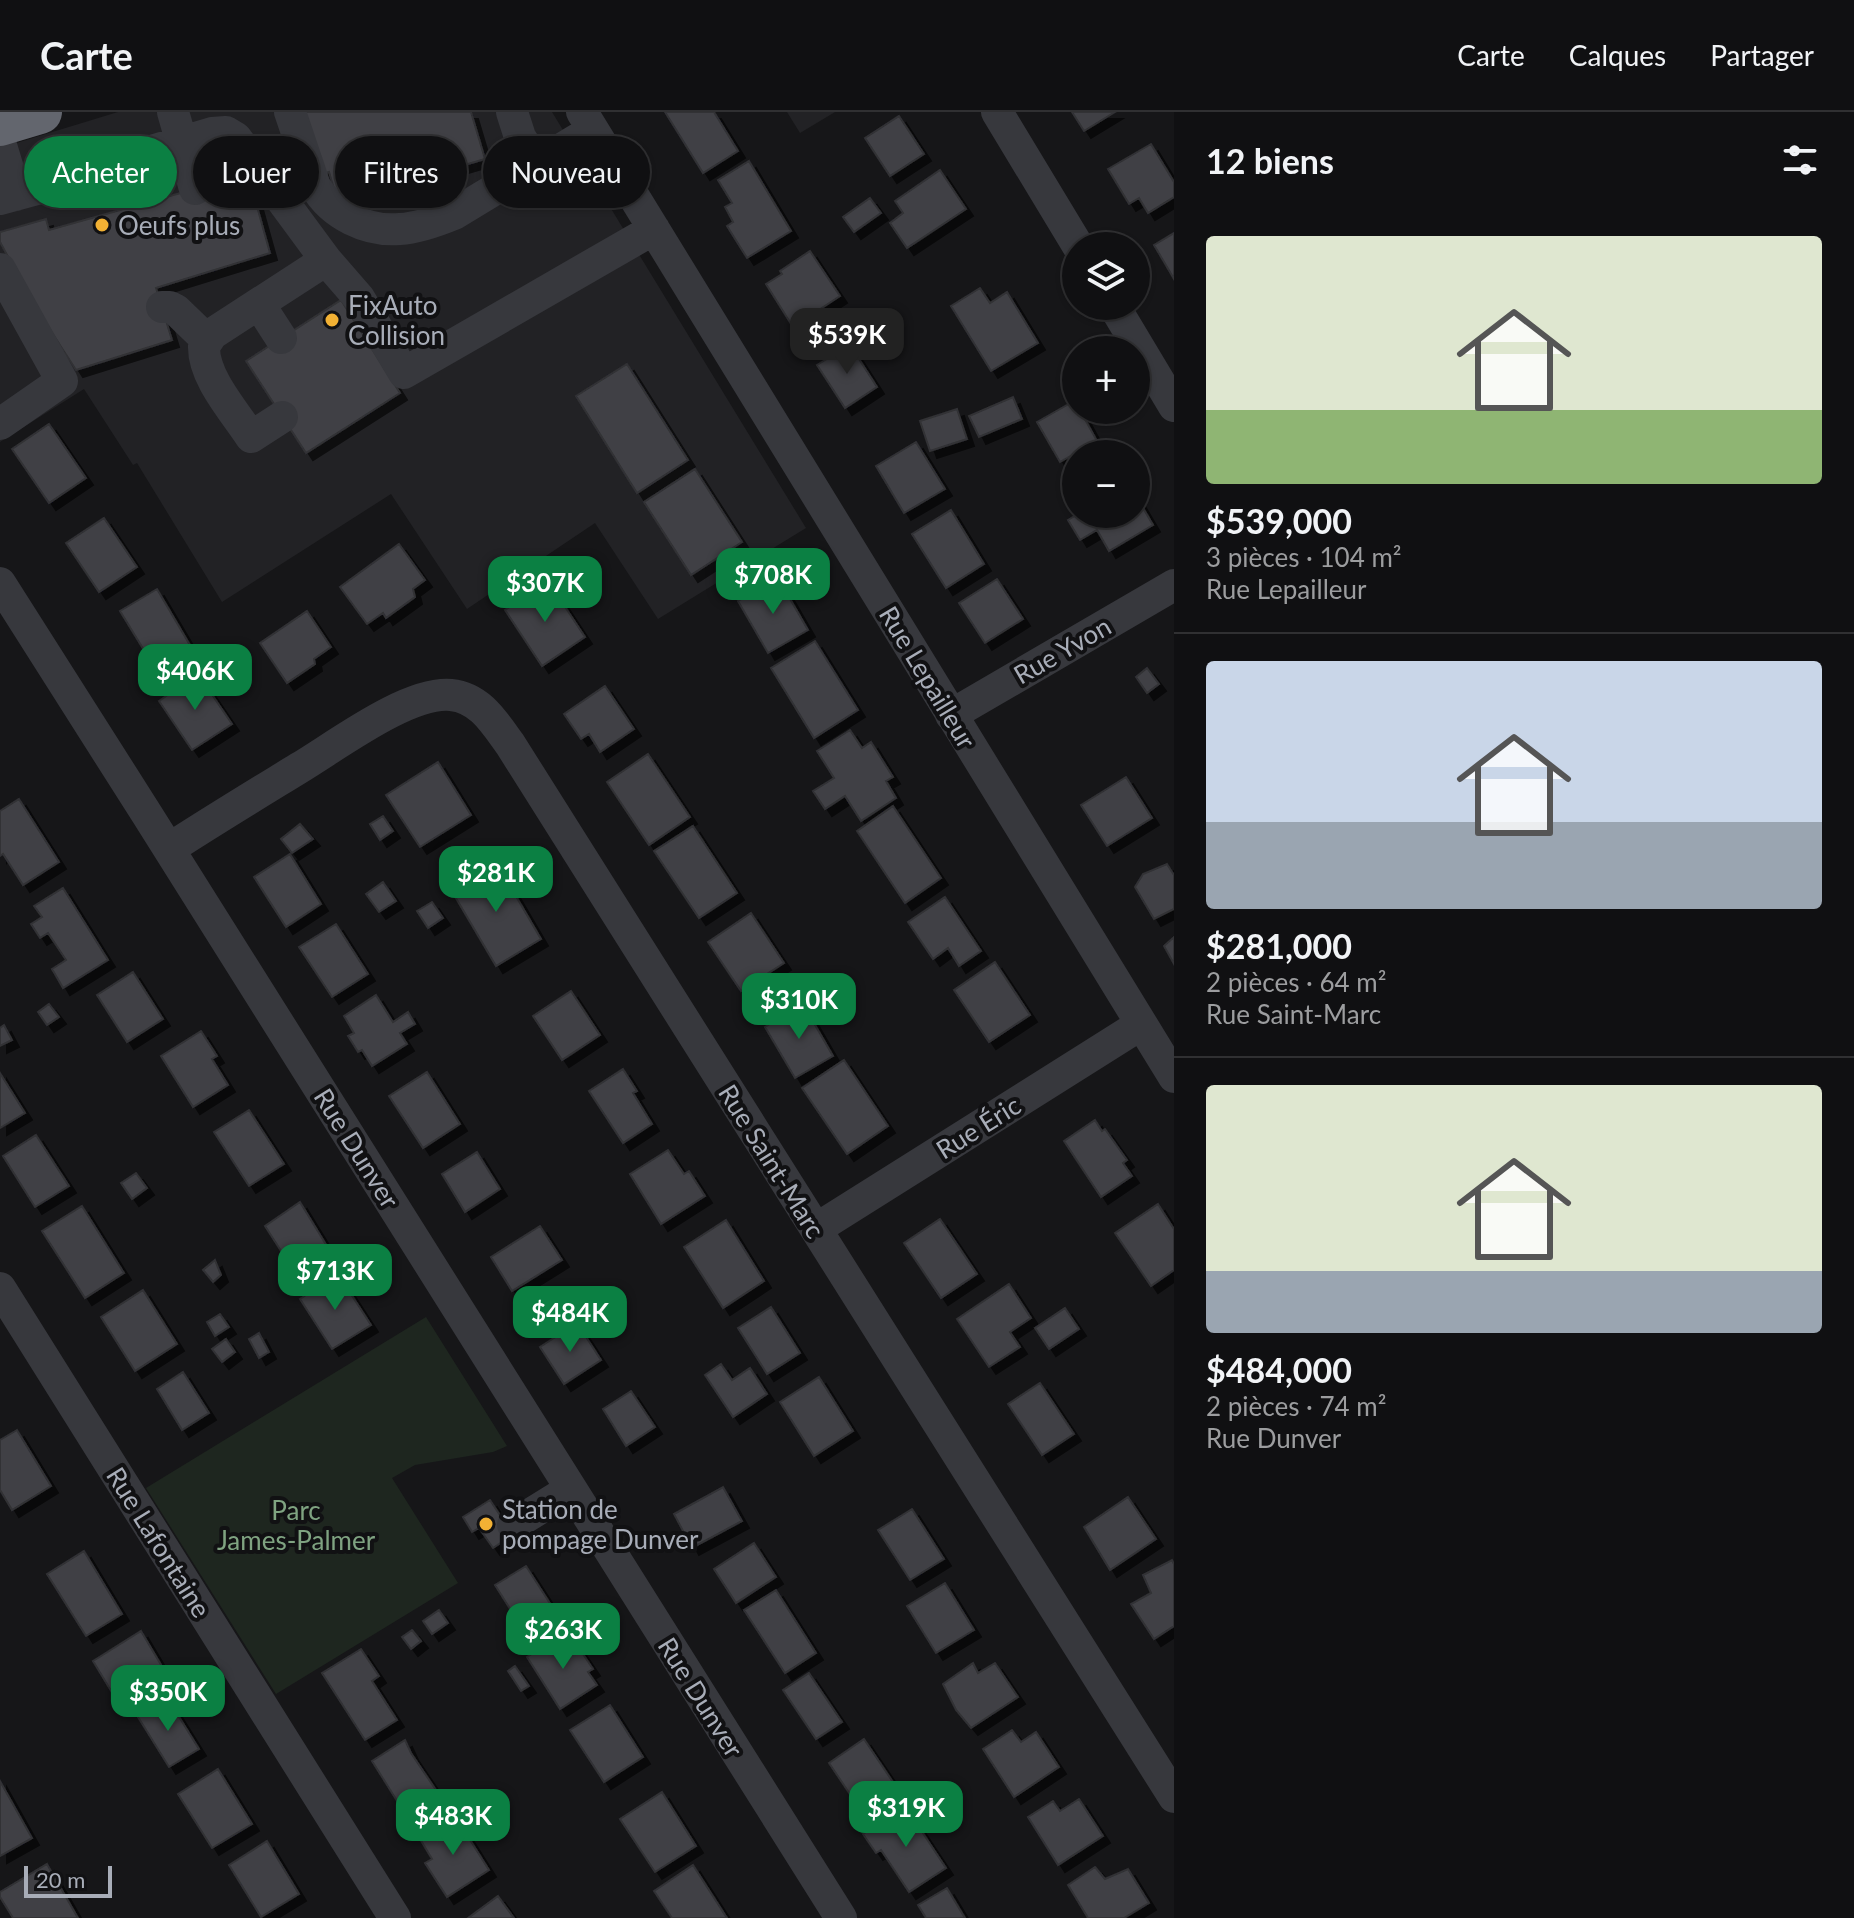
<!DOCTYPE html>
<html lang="fr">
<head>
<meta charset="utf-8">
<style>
	:root { --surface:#101012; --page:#19191b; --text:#f1f3f6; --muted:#9c9d9f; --line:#303032; --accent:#0b8043 }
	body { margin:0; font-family:Lato,sans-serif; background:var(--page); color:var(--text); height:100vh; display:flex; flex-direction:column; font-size:30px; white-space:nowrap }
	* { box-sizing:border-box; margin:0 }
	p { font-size:26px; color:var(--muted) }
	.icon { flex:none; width:44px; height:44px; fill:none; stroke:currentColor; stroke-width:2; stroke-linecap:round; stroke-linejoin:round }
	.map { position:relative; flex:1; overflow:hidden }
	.details { display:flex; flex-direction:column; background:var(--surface); width:680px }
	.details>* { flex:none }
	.top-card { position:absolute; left:24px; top:24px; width:760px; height:72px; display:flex; gap:16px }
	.buttons { position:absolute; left:1062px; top:120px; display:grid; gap:16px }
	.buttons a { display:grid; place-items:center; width:88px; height:88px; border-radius:50%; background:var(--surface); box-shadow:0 2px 6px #0004,0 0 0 2px var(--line); font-size:40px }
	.scale { position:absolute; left:24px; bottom:20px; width:88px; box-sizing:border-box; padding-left:8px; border:4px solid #a8adb8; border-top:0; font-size:22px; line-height:28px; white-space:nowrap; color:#a8adb8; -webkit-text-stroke:6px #111113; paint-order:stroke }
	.price { position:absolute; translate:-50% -68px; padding:0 18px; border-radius:16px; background:var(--accent); color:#fff; font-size:26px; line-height:52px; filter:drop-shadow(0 2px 4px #0008) }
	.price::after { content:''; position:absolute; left:50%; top:48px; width:24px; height:18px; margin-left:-12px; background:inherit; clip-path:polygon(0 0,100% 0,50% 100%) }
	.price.current { background:#222; color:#fff }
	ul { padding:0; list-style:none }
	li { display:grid; align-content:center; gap:16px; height:424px; padding:0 32px }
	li+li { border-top:2px solid var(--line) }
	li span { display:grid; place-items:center; height:248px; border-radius:8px; color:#555 }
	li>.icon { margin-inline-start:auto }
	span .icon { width:144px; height:144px; fill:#fffc; stroke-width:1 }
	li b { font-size:34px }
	h2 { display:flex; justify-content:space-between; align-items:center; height:96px; padding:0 32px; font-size:34px }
	.chip { padding:0 28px; border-radius:36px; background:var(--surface); box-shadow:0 2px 6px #0004,0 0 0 2px var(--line); font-size:28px; line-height:72px }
	.chip.current { background:var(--accent); color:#fff }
	header { display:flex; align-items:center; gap:48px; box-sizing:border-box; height:112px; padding:0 40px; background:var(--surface); border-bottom:2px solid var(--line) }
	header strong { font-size:38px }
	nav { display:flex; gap:44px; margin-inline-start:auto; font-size:28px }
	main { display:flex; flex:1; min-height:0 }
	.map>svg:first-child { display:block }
	.built { fill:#222225 }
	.green { fill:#1e261f }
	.building { fill:#404145; stroke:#303034; stroke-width:2; filter:url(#shadow) }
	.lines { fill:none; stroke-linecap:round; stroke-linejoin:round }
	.minor { stroke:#37383d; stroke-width:32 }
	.highway { stroke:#63666e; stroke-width:44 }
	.poi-dot { fill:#f2b134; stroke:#111113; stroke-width:3 }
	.labels { text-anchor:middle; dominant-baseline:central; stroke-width:8; stroke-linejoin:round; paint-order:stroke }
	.poi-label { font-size:26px; fill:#a8adb8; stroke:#111113; text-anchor:start }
	.street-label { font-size:26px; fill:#a8adb8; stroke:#111113 }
	.park-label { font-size:26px; fill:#7fa381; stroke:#111113 }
</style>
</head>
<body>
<header>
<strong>Carte</strong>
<nav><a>Carte</a><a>Calques</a><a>Partager</a></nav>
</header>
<main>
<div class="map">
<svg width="1174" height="1806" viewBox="0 0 1174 1806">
	<defs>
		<filter id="shadow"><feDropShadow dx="7" dy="7" stdDeviation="0" flood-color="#0009"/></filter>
	</defs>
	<rect width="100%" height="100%" fill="#161618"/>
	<path class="built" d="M118 0H552L806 416 658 507 595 411 467 497 391 382 222 490 137 351 133 353 84 277 0 330V36Z
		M787 0H835L800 21Z"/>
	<path class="green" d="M426 1205 507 1334 493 1340 415 1353 392 1366 458 1471 276 1582 146 1376Z"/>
	<path class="building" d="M304 0H471L485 47 383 77 381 71 336 84 329 60 323 62Z
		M665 0H714L738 39 703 61Z
		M1072 0H1115L1084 19Z
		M899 4 924 42 890 64 865 26Z
		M1151 32 1174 70V85L1148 101 1139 86 1129 92 1108 57Z
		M749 49 791 119 747 146 727 114 733 110 725 95 732 91 718 68Z
		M940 58 966 97 907 136 890 111 903 101 895 89Z
		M248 62 270 141 156 176 172 228 76 258 34 193 0 130V120L46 107 49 118Z
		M870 86 881 101 854 120 843 105Z
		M1174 121V167L1154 133Z
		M810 139 840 184 793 215 766 172 782 162 780 159Z
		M980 176 990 191 1007 180 1038 231 991 259 951 194Z
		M341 188 400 281 306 341 246 249Z
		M850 233 877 275 845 296 817 253Z
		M627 252 688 348 637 381 576 284Z
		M1013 285 1022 307 979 325 969 304Z
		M1074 289 1076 298H1080L1097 329 1060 350 1037 310Z
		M957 297 967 327 930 339 920 309Z
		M49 312 86 366 49 391 12 337Z
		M916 330 945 377 904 401 876 354Z
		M695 357 742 430 691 463 644 390Z
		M1136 384 1153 413 1109 439 1097 418 1080 428 1068 408 1078 402H1136Z
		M951 398 984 452 946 476 912 422Z
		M104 406 137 455 99 480 66 431Z
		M399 432 425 468 413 477 415 485 386 506 383 501 367 512 340 475Z
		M778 466 808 518 768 541 738 489Z
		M997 467 1023 507 985 531 959 491Z
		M548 469 585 525 542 554 505 498Z
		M157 477 194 540 153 565 140 543 145 540 120 499Z
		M307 499 331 535 314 547 315 552 287 571 260 531Z
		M815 529 858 598 814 626 771 556Z
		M1147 556 1159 572 1147 581 1136 565Z
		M198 562 232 612 192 638 159 589Z
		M605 574 634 617 600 640 589 622 581 627 564 602Z
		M850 618 862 636 871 630 893 665 886 669 896 686 861 709 845 684 825 697 813 679 834 666 817 639Z
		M648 642 690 705 649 733 607 670Z
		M438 650 471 703 420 735 386 683Z
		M1126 665 1152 706 1107 734 1081 693Z
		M19 687 59 750 23 773 3 742 0 744V699Z
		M893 694 941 766 905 791 857 719Z
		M383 704 393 719 380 728 370 712Z
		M300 712 313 727 292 741 281 727Z
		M693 714 737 781 699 806 654 739Z
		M290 742 321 792 286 815 254 765Z
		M496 750 541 827 496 854 450 776Z
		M1167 752 1174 763V797L1154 807 1135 775 1143 762Z
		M383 770 396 789 379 800 366 782Z
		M63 776 108 848 63 876 52 857 66 848 48 821 40 826 31 812 42 805 34 794Z
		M945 785 981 839 959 854 948 836 933 847 908 810Z
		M432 790 443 806 428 816 417 799Z
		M751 801 784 851 741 879 708 830Z
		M336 812 368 862 332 885 299 835Z
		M1174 825V852L1164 834Z
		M995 850 1030 903 989 930 954 878Z
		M133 860 163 907 127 930 97 883Z
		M571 879 600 923 562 948 533 904Z
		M376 883 393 910 408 900 415 912 400 921 407 932 372 954 362 938 358 940 348 924 354 921 344 904Z
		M49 892 59 905 47 913 38 900Z
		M803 892 833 944 795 966 765 915Z
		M4 913 12 928 0 934V916Z
		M201 919 217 944 212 947 228 973 193 995 161 944Z
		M844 948 888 1014 847 1042 802 976Z
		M623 957 637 979 633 981 652 1012 623 1031 589 979Z
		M427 960 460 1012 423 1036 389 984Z
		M0 961 25 1001 0 1016Z
		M249 998 284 1052 249 1074 214 1020Z
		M1095 1008 1102 1019 1105 1017 1127 1048 1123 1051 1132 1064 1101 1085 1064 1029Z
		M36 1023 69 1074 35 1095 3 1044Z
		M668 1038 684 1062 689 1059 705 1084 661 1112 630 1062Z
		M477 1040 500 1077 465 1100 442 1062Z
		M136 1061 147 1076 132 1087 121 1071Z
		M300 1090 333 1144 299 1167 265 1114Z
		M1158 1092 1174 1117V1158L1151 1174 1115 1121Z
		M82 1094 124 1161 85 1186 42 1119Z
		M940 1107 977 1162 941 1186 904 1131Z
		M726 1108 764 1169 723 1196 684 1135Z
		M540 1114 562 1148 512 1179 491 1145Z
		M215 1148 221 1163 213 1170 203 1158Z
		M338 1162 371 1213 332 1237 300 1187Z
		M1009 1172 1031 1206 1010 1220 1020 1235 989 1255 957 1207Z
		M143 1178 177 1232 135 1259 101 1205Z
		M771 1195 800 1241 767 1262 738 1216Z
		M1065 1196 1079 1217 1049 1237 1035 1216Z
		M220 1202 229 1215 215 1224 207 1210Z
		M577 1211 601 1248 564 1272 540 1235Z
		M259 1221 269 1240 259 1246 249 1227Z
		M226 1227 235 1240 222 1250 212 1237Z
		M721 1252 732 1268 750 1256 767 1282 733 1305 705 1263Z
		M183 1260 209 1301 182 1318 157 1277Z
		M819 1265 853 1319 814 1344 780 1290Z
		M1040 1271 1074 1322 1042 1343 1008 1292Z
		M631 1279 655 1315 626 1334 603 1297Z
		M17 1318 51 1374 12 1398 0 1378V1328Z
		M723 1375 742 1409 692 1436 674 1402Z
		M1128 1385 1156 1427 1110 1458 1084 1415Z
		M490 1388 513 1423 493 1436 479 1416 472 1420 463 1405Z
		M912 1397 944 1447 910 1468 878 1418Z
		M754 1431 776 1465 736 1491 714 1457Z
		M84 1439 122 1502 86 1524 47 1462Z
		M1172 1448 1174 1452V1514L1154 1527 1131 1492 1151 1481 1143 1463Z
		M526 1454 560 1507 529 1527 495 1473Z
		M945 1471 974 1518 936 1541 907 1494Z
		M776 1478 816 1541 785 1561 744 1498Z
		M439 1498 448 1511 432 1522 423 1509Z
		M412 1518 421 1529 411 1537 402 1525Z
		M141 1519 170 1568 122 1597 93 1549Z
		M563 1522 574 1539 579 1536 593 1557 588 1560 597 1573 560 1597 527 1545Z
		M361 1537 379 1564 372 1569 397 1608 365 1628 322 1561Z
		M973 1551 978 1561 995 1551 1018 1585 971 1616 956 1598 943 1572Z
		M515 1554 529 1574 521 1579 508 1559Z
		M809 1561 842 1610 816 1627 783 1578Z
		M168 1587 199 1637 169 1655 138 1605Z
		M610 1593 643 1645 604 1670 570 1618Z
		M1012 1618 1021 1630 1036 1620 1059 1655 1014 1685 983 1637Z
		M864 1627 899 1679 864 1703 829 1651Z
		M405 1628 411 1641 440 1684 409 1708 372 1649Z
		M218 1657 252 1712 212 1736 178 1682Z
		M0 1669 32 1726 0 1744Z
		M662 1680 696 1734 655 1760 620 1707Z
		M1079 1687 1103 1724 1058 1753 1028 1705 1053 1689 1060 1699Z
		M905 1694 946 1756 909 1780 881 1738 876 1741 863 1722Z
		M455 1704 489 1758 447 1785 425 1751 432 1747 420 1727Z
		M267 1729 299 1782 261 1805 229 1753Z
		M47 1752 78 1806H13L0 1785V1780Z
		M693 1753 727 1806H672L654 1779Z
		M1095 1755 1105 1767 1128 1757 1149 1791 1124 1806H1088L1068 1773Z
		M947 1776 965 1806H926L918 1793Z
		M498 1784 514 1806H468Z"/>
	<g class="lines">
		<path class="minor" d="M173 0 195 77
			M290 0 315 74C332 103 367 120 400 117 418 116 437 109 454 102L593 18
			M512 0 520 25 537 52
			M582 0 1174 965
			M997 0 1078 134
			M0 30 16 83
			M107 52 212 21 226 20 236 26 326 148 359 186 404 261 654 117
			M0 87 88 63
			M0 157 62 269 0 312
			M259 192 281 226
			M1114 194 1174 294
			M162 195H170L176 198 207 228
			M282 305 251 325C234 299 203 265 204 234L212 222 326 148
			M0 471 148 704 841 1806
			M951 603 1174 473
			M169 737C212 709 255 683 299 656 336 634 408 579 451 583 480 586 494 610 510 632L1174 1685
			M816 1117 1140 913
			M0 1176 395 1806
			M513 1413 571 1377"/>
		<path class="highway" d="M0 12 40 0"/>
	</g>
	<g class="poi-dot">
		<circle cx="102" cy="113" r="8"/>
		<circle cx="332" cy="208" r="8"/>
		<circle cx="486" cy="1412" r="8"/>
	</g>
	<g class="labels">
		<g class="poi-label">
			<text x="118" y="113">Oeufs plus</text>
			<text x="348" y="193">FixAuto<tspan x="348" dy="30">Collision</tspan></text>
			<text x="502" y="1397">Station de<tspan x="502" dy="30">pompage Dunver</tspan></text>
		</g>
		<g class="street-label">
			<text transform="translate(1062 538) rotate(-30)">Rue Yvon</text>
			<text transform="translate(928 565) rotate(59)">Rue Lepailleur</text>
			<text transform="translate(978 1015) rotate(-32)">Rue Éric</text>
			<text transform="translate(357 1036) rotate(58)">Rue Dunver</text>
			<text transform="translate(772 1049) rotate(58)">Rue Saint-Marc</text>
			<text transform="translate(159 1430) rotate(58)">Rue Lafontaine</text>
			<text transform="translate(701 1585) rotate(58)">Rue Dunver</text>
		</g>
		<g class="park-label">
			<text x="296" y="1398">Parc<tspan x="296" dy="30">James-Palmer</tspan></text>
		</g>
	</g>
</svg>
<div class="buttons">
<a><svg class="icon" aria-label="layers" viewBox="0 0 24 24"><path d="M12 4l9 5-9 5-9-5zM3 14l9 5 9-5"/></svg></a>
<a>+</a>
<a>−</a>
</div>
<div class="scale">20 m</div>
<b class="price current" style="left:847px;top:264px">$539K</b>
<b class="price" style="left:773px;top:504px">$708K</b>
<b class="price" style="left:545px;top:512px">$307K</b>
<b class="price" style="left:195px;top:600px">$406K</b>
<b class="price" style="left:496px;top:802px">$281K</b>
<b class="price" style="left:799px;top:929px">$310K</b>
<b class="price" style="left:335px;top:1200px">$713K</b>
<b class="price" style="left:570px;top:1242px">$484K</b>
<b class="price" style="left:563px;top:1559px">$263K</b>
<b class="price" style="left:168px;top:1621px">$350K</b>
<b class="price" style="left:906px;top:1737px">$319K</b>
<b class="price" style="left:453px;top:1745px">$483K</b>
<div class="top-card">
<a class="chip current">Acheter</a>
<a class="chip">Louer</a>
<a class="chip">Filtres</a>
<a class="chip">Nouveau</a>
</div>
</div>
<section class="details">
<h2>12 biens<svg class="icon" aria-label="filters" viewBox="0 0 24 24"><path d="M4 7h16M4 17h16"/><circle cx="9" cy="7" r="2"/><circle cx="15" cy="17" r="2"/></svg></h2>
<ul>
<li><span style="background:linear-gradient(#dfe7d0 70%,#8fb573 0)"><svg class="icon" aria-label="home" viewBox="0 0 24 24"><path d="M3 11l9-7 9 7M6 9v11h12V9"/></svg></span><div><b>$539,000</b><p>3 pièces · 104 m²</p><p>Rue Lepailleur</p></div></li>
<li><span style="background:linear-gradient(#c9d6e8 65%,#9aa5b1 0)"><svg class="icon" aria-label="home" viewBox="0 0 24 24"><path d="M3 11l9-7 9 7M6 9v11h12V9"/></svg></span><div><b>$281,000</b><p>2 pièces · 64 m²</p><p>Rue Saint-Marc</p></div></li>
<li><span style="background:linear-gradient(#dfe7d0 75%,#9aa5b1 0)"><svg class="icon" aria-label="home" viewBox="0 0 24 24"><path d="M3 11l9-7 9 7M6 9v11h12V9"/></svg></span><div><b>$484,000</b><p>2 pièces · 74 m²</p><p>Rue Dunver</p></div></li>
</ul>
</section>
</main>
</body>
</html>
